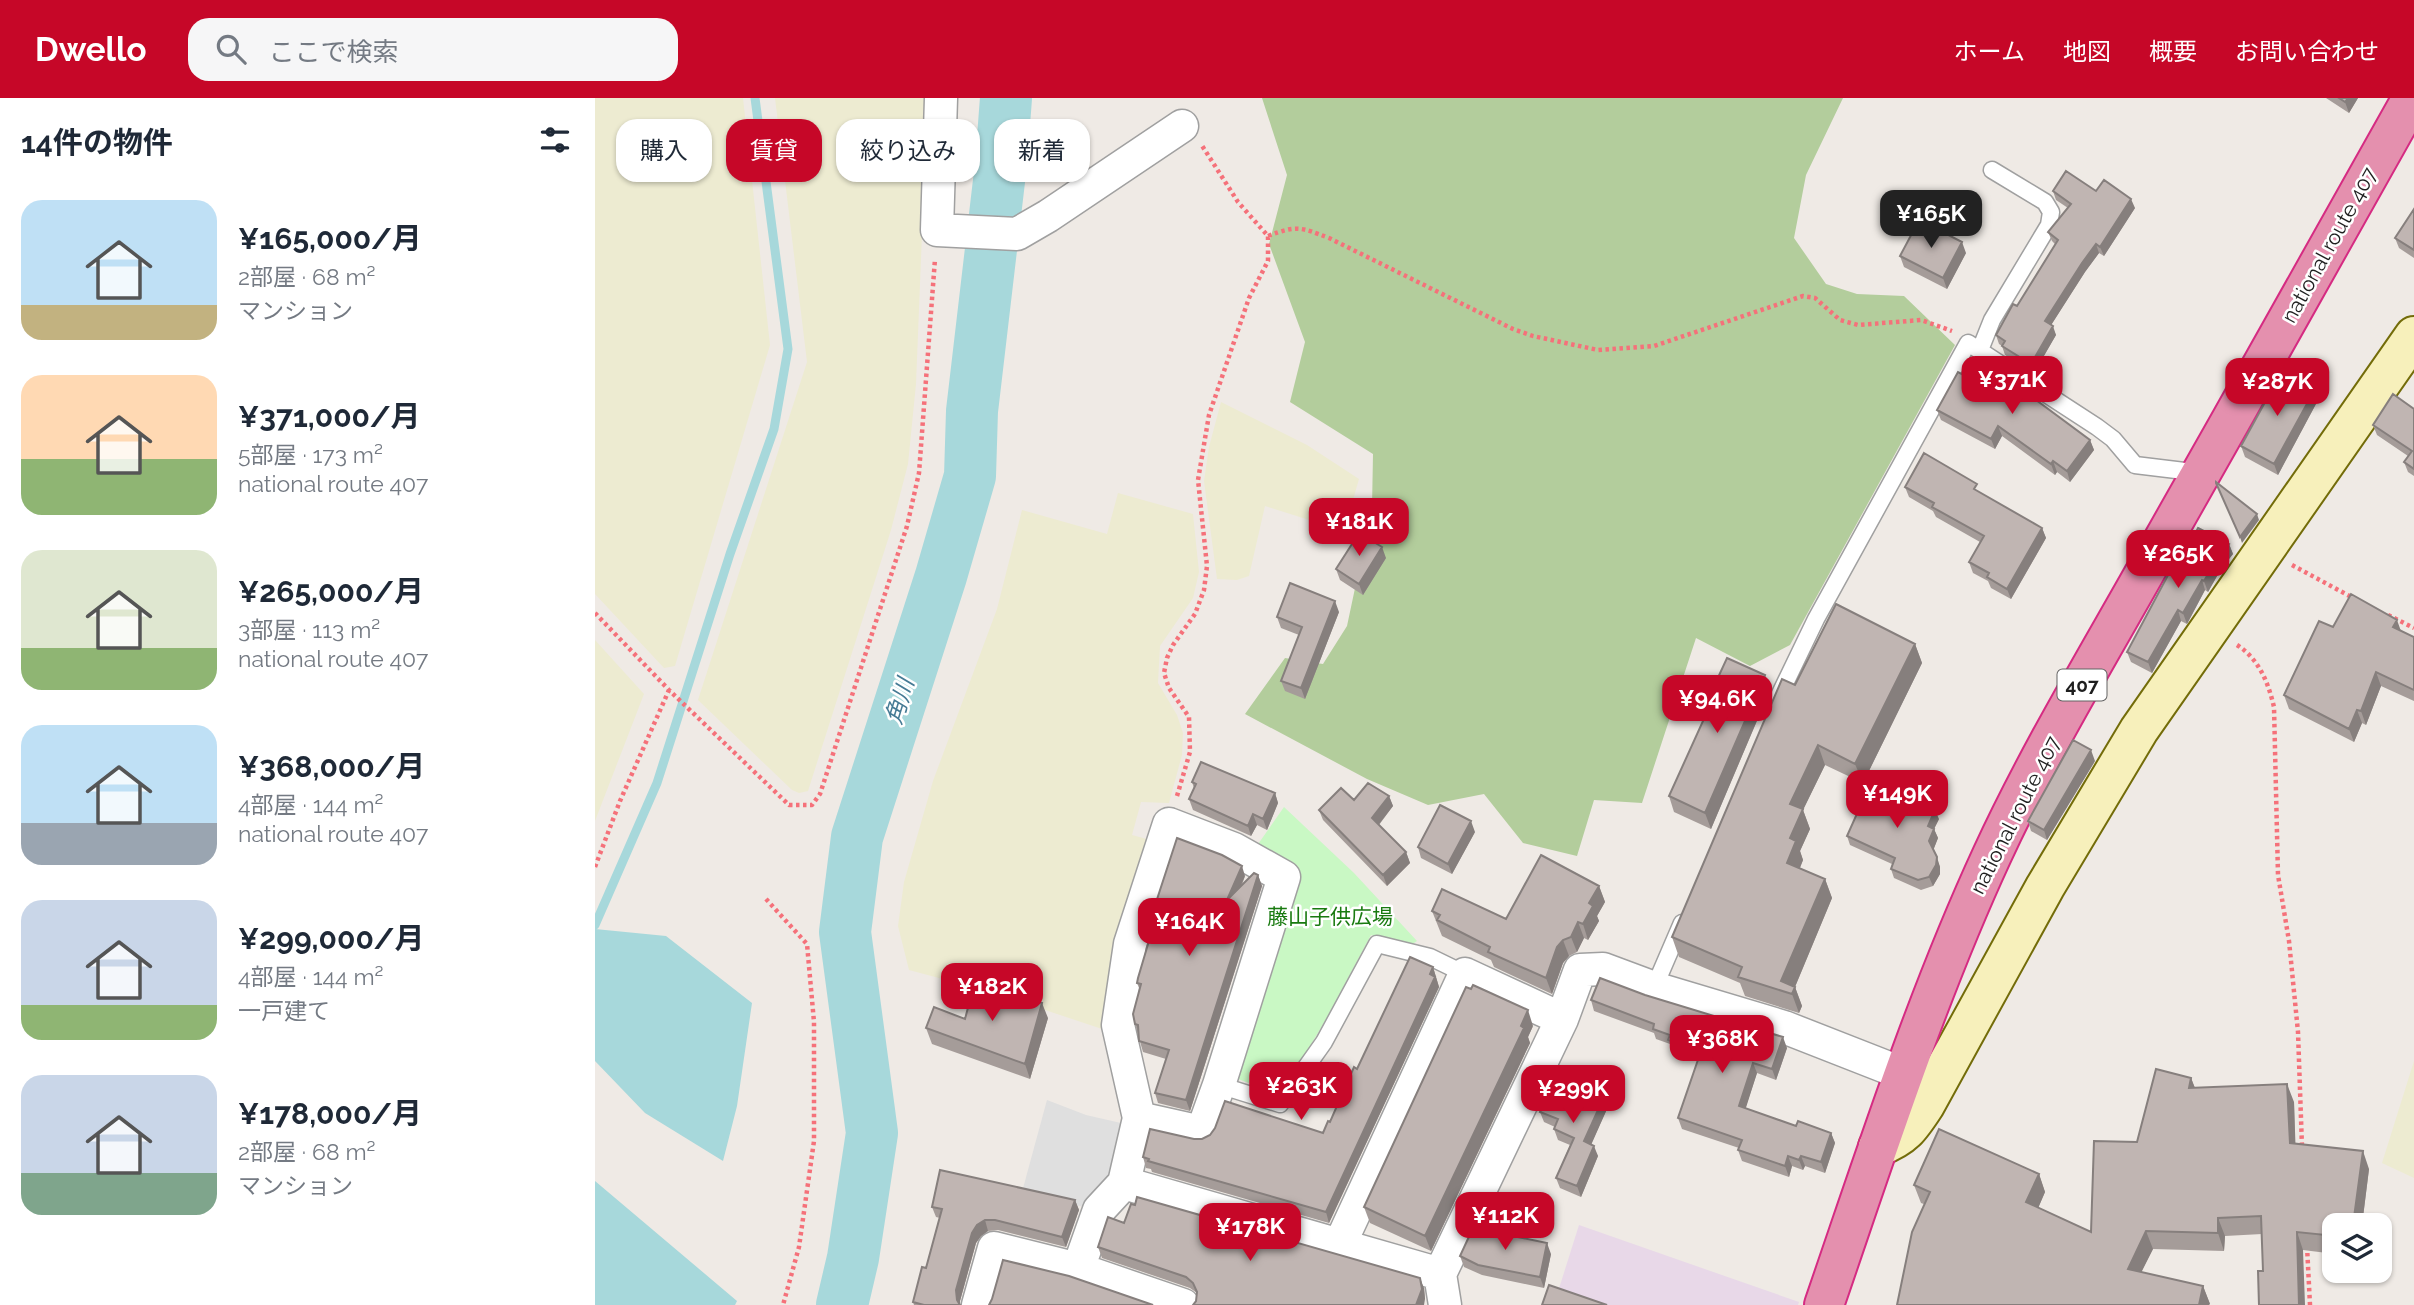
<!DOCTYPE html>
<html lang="ja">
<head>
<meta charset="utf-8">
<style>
	:root { --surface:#fff; --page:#f6f6f7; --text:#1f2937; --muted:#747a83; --accent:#c60728 }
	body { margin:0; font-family:Raleway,"Noto Sans JP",sans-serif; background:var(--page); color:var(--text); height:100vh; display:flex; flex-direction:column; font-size:26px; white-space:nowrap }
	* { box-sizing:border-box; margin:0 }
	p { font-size:23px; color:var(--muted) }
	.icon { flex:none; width:38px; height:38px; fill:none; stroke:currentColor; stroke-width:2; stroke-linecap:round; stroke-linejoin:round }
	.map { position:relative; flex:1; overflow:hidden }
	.sheet { display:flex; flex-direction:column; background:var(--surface); width:595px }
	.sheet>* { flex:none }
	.hud { position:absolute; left:21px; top:21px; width:665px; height:63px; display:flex; gap:14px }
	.tools { position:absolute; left:1727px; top:1115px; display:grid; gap:14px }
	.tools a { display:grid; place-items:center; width:70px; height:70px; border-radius:14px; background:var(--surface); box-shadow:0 2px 5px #0004; font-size:35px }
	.price { position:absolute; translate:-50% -60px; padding:0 16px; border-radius:14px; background:var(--accent); color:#fff; font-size:23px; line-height:46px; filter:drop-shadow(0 2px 4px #0008) }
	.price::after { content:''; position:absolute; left:50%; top:42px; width:21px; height:16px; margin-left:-10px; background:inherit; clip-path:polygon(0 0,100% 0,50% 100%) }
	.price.current { background:#222; color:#fff }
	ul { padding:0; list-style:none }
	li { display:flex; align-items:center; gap:21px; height:175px; padding:0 21px }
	li span { display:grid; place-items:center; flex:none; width:196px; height:140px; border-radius:21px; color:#555 }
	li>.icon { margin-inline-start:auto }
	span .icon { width:84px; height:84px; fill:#fffc; stroke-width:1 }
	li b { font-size:30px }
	h2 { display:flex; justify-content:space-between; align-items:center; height:84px; padding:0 21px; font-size:30px }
	.tag { padding:0 24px; border-radius:21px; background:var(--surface); box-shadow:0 2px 5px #0004; font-size:24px; line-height:63px }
	.tag.current { background:var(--accent); color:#fff }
	header { display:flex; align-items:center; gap:42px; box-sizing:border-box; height:98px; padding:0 35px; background:var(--accent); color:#fff }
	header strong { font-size:33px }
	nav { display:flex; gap:38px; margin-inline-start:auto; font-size:24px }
	.search { width:490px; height:63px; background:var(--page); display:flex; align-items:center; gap:18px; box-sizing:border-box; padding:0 24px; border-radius:21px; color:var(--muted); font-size:26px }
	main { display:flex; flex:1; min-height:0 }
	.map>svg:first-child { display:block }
	.industrial { fill:#e8d8e8 }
	.farmland { fill:#edebd1 }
	.forest { fill:#b3cd9c }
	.park { fill:#c9f8c4 }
	.parking { fill:#dfdfdf }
	.water { fill:#a7d8db }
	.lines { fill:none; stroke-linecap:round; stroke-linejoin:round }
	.stream { stroke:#a7d8db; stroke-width:9 }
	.river { stroke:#a7d8db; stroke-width:52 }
	.lane-casing { stroke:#a0a0a0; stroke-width:19 }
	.street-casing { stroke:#a0a0a0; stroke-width:35 }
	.secondary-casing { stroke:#736c09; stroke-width:42 }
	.highway-casing { stroke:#d52b82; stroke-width:42 }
	.path { stroke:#f5717a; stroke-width:4.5; stroke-dasharray:3.5 3.5; stroke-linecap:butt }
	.lane { stroke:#fff; stroke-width:16 }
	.street { stroke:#fff; stroke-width:32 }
	.secondary { stroke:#f7f0bb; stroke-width:38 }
	.highway { stroke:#e490ae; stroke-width:38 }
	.wall { fill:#a59c99 }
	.shaded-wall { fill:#867f7d }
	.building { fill:#c0b5b2; stroke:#867f7d; stroke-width:2 }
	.labels { text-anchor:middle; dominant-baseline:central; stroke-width:5; stroke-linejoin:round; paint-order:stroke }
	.shield { fill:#fff; stroke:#626262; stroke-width:2 }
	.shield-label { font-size:19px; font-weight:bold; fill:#1f1f1f }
	.street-label { font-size:21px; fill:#1f1f1f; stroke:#fff }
	.park-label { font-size:21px; fill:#197a10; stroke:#fff }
	.water-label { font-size:23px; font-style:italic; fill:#457a94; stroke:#fff }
</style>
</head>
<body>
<header>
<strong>Dwello</strong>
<div class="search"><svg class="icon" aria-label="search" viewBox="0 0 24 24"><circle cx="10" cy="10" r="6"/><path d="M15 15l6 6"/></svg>ここで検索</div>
<nav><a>ホーム</a><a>地図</a><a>概要</a><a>お問い合わせ</a></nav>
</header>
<main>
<section class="sheet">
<h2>14件の物件<svg class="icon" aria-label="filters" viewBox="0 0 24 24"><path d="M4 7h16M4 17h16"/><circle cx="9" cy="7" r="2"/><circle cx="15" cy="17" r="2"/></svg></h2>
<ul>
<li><span style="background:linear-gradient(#bfe0f5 75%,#c2b280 0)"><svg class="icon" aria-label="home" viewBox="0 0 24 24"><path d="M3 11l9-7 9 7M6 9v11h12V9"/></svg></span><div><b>¥165,000/月</b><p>2部屋 · 68 m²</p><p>マンション</p></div></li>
<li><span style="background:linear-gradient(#ffd9b3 60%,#8fb573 0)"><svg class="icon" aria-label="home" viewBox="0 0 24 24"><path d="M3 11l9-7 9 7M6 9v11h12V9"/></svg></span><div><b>¥371,000/月</b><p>5部屋 · 173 m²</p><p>national route 407</p></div></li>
<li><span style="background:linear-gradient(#dfe7d0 70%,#8fb573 0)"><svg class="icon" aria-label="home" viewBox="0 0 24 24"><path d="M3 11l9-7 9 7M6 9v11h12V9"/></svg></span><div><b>¥265,000/月</b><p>3部屋 · 113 m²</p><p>national route 407</p></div></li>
<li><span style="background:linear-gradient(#bfe0f5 70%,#9aa5b1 0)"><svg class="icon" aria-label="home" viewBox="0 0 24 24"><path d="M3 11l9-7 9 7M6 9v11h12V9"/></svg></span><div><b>¥368,000/月</b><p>4部屋 · 144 m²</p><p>national route 407</p></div></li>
<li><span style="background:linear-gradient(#c9d6e8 75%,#8fb573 0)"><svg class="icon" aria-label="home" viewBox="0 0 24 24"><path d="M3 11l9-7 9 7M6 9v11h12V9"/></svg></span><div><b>¥299,000/月</b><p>4部屋 · 144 m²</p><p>一戸建て</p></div></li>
<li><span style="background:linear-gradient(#c9d6e8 70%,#7fa58c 0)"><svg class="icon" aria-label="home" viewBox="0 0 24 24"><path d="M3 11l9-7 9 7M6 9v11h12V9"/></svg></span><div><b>¥178,000/月</b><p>2部屋 · 68 m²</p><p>マンション</p></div></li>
</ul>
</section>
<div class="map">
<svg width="1819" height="1207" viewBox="0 0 1819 1207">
	<rect width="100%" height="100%" fill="#efeae5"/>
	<path class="industrial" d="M984 1127 1204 1204 1203 1207H982L961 1200Z"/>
	<path class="farmland" d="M0 0H148L175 247 80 568 69 570 0 496Z
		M180 0H331L332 11 321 286 313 366 296 432 213 693 204 695 197 692 103 602 212 264Z
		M626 304 712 347 764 381 749 433 670 408 654 478 642 482 622 481 609 383 614 349Z
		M523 395 598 416 604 474 598 500 565 548 563 585 582 617 588 635 587 657 574 705 546 704 537 737 559 743 516 934 396 894 314 872 303 828 309 784 338 683 402 511 427 412 512 436Z
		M0 542 49 596 0 723Z
		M1819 963V1080L1787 1065Z"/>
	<path class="forest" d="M667 0H1248L1211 77 1199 140 1231 186 1262 196 1309 198 1360 247 1195 547 1155 568 1101 540 1047 705 999 702 982 758 928 745 889 696 833 707 772 681 650 616 690 560 728 566 752 528 777 410 778 356 695 304 710 244 674 146 692 77Z"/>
	<path class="park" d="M689 709 759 775 822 843 811 850 776 837 733 918 686 997 643 981 636 974 700 777 661 749Z"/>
	<path class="parking" d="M452 1002 491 1017 526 1025 531 1030 529 1066 493 1110 427 1094Z"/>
	<path class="water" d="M0 831 71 838 157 905 142 1008 128 1063 50 1015 0 963Z
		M0 1083 142 1203 140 1207H0Z"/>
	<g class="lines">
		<path class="stream" d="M0 827 62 685 135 456 179 331 193 251 160 0"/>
		<path class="river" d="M247 1207 258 1160 277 1035 250 834 262 739 346 478 375 378 377 313 406 66 411 0"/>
		<g class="lane-casing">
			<path id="lane" d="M1385 252 1397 222 1454 127 1456 114 1450 104 1397 72
				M1182 602 1221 521 1373 245 1502 329 1518 341 1540 367 1606 375
				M1059 890 1087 825
				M624 987 685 1006 729 944 782 846 835 859 870 876"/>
		</g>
		<g class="street-casing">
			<path id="street" d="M346 0 342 132 422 136 453 118 587 28
				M529 1085 845 1176
				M745 1146 870 876 967 921
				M483 1171 504 1112 529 1085 544 1020 523 927 535 846 574 726 639 751 689 779 624 987 607 1034 544 1020
				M383 1207 399 1150 483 1171 588 1207
				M850 1207 845 1176 967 921 985 872 1008 871 1059 890 1189 929 1309 976"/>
		</g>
		<g class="secondary-casing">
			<path id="secondary" d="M1283 1049C1309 1039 1315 1030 1330 1007L1450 789 1544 632 1819 238"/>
		</g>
		<g class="highway-casing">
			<path id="highway" d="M1229 1207C1281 1056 1330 902 1397 757 1444 655 1503 558 1558 460 1645 307 1731 153 1817 0"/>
		</g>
		<path class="path" d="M673 138C702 127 705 129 734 140L918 231 938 238 1003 252 1059 248 1208 198 1220 200 1245 222 1263 227 1326 222 1357 233
			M1697 467 1760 501
			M0 515 74 592 194 707H217L225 696 312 428 324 375 340 161
			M1793 517 1819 530
			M1642 547C1664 561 1673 584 1679 609L1683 777 1694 843 1703 934 1707 1049
			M582 698 595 654 594 619 574 590 569 575 572 560 578 547 600 516 609 492 612 468 603 382 614 317 654 200 673 163V138L643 104 606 46
			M0 769 25 703 74 592
			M171 801 212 846 219 924V1043L204 1149 188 1207
			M1712 1148 1715 1207"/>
		<use href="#lane" class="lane"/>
		<use href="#street" class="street"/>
		<use href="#secondary" class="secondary"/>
		<use href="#highway" class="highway"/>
	</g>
	<path class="wall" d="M1731 0H1763L1754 15Z
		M1458 93H1501L1540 110 1509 158 1504 155 1490 174 1456 227 1461 237 1439 275 1410 257 1407 248 1404 246 1401 237 1422 208 1460 146 1457 143 1453 134 1473 110 1461 102Z
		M1819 111V160L1804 150 1800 140Z
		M1371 155 1352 191 1309 169 1305 158Z
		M1386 286 1428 293 1495 342 1499 352 1475 384 1462 374 1460 377 1407 338 1400 351 1346 322 1342 312Z
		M1719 293 1722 304 1683 377 1650 359 1646 348Z
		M1819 311V378L1813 374 1809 364 1813 358 1782 337 1778 327Z
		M1310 389 1386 395 1447 430 1451 440 1416 501 1396 490 1393 483 1378 475 1374 464 1385 444 1341 419 1338 413 1314 399Z
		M1600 436 1634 446 1638 456 1626 471 1613 494 1610 492 1592 526 1586 523 1557 575 1536 564 1532 554Z
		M791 460 768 497 745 482 741 471Z
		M744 514 710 601 690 593 686 583 704 537 686 530 682 519Z
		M1738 529 1806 533 1819 539V603L1786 588 1771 627 1767 625 1759 644 1694 611 1689 597Z
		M1320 546 1327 565 1268 685 1230 667 1208 712 1215 731 1205 753 1208 762 1205 770 1230 781 1237 800 1200 889 1207 908 1204 915 1150 898 1145 885 1084 859 1077 839 1200 587Z
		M1175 592 1116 731 1079 714 1074 698 1116 605 1114 599Z
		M1500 663 1452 742 1436 733 1433 723Z
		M597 684 680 695 683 705 672 732 662 727 656 738 598 712 594 701 599 690Z
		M794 698 798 708 784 727 811 754 815 765 792 788 728 722 724 712 759 702Z
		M1344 721 1339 731 1343 740 1338 752 1345 769V776L1338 788 1326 792 1299 780 1296 771 1297 766 1255 747 1252 738Z
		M880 734 857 776 826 760 823 749Z
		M663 777 667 788 595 1013 563 1005 560 995 571 961 548 954 540 926 544 890 542 885 554 843 551 835 650 778 647 787Z
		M1004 788 1010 804 1002 818 1004 823 993 842 989 840 982 854 974 858 968 865 957 896 899 869 896 862 847 838 837 813 911 821Z
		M838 869 844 889 734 1125 557 1074 556 1071 551 1070 548 1059 599 1041 728 1035 735 1024 762 971Z
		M996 902 1192 950 1181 982 1162 975 1150 1011 1201 1028 1236 1035 1240 1045 1230 1075 1210 1068 1208 1072 1197 1068 1194 1079 1147 1063 1143 1052 1144 1050 1087 1031 1083 1020 1103 961 1077 952 1075 946 1061 941 1059 935 999 913Z
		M453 920 435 981 337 946 331 930 370 921Z
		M938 928 933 939 935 945 836 1153 775 1125 769 1109Z
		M1596 980 1600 990 1699 1004 1700 1045 1774 1071 1767 1127H1740V1156L1708 1152 1668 1173 1667 1136 1630 1138 1629 1153 1558 1151 1546 1174 1608 1188 1615 1206 1326 1105 1319 1087 1444 1076 1450 1094 1443 1110 1496 1134 1542 1044Z
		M1008 1001 1012 1011 996 1046 1003 1058 986 1099 965 1090 961 1080 975 1047 963 1042 959 1031 960 1029 949 1024 945 1014Z
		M480 1102 484 1112 471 1149 403 1132 393 1133 386 1138 381 1145 365 1203V1207H319L318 1204 331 1170 345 1120 341 1119 337 1109Z
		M529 1125 829 1190 830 1201 601 1203 602 1195 595 1190 507 1160 503 1149Z
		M956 1156 949 1190 887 1177 869 1169 865 1158Z"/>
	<path class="shaded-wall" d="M1753 0H1763L1754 15 1750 4Z
		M1536 101 1540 110 1509 158 1505 149Z
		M1367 144 1371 155 1352 191 1348 180Z
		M1501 146 1504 155 1490 174 1453 232 1450 223 1487 165Z
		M1458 228 1461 237 1439 275 1436 266Z
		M1719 293 1722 304 1683 377 1679 366Z
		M1403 328 1407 338 1400 351 1396 341Z
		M1495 342 1499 352 1475 384 1472 373Z
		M1458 363 1462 374 1460 377 1456 366Z
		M1662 416 1664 422 1647 445 1645 439Z
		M1447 430 1451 440 1416 501 1412 491Z
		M1634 446 1638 456 1626 471 1613 494 1609 483 1622 461Z
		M787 449 791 460 768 497 764 486Z
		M1607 482 1610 492 1592 526 1588 515Z
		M740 503 744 514 710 601 706 590Z
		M1583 512 1586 523 1557 575 1553 564Z
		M1802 522 1807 536 1798 529Z
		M1320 546 1327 565 1268 685 1260 666Z
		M1781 574 1786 588 1771 627 1766 613Z
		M1170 577 1175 592 1116 731 1110 715Z
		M1762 612 1767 625 1759 644 1754 631Z
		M1223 647 1230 667 1208 712 1215 731 1205 753 1208 762 1199 784 1192 765 1195 740V706Z
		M1496 652 1500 663 1452 742 1449 732Z
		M680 695 683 705 672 732 668 721Z
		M794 698 798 708 781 730 777 720Z
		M1340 712 1344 721 1336 737 1333 728Z
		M658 716 662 727 656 738 653 728Z
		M876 723 880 734 857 776 853 766Z
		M1339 731 1343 740 1338 753 1334 743Z
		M811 754 815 765 792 788 788 777Z
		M1342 759 1345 769V776L1338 788 1334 779Z
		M647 768 650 778 635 812 632 802Z
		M663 777 667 788 595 1013 591 1002Z
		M1230 781 1237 800 1197 896 1186 883Z
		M1004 788 1010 804 1002 818 1004 823 993 842 988 826 994 805Z
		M983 824 989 840 982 854 976 839Z
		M968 842 974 858 968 865 957 896 951 880 962 849Z
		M838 869 844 889 734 1125 731 1114Z
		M1200 889 1207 908 1204 915 1197 896Z
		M447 905 453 920 435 981 430 966Z
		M933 912 938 928 933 939 935 945 836 1153 830 1138Z
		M1188 939 1192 950 1181 982 1177 971Z
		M1158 965 1162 975 1148 1019 1144 1008Z
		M1596 980 1603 998 1594 990Z
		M1692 986 1699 1004 1701 1062 1695 1045Z
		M1008 1001 1012 1011 993 1054 989 1043Z
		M1236 1035 1240 1045 1230 1075 1226 1064Z
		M999 1048 1003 1058 986 1099 982 1088Z
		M1768 1053 1774 1071 1767 1127H1758Z
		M1193 1058 1197 1068 1194 1079 1190 1068Z
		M1206 1058 1210 1068 1208 1072 1204 1062Z
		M1444 1076 1450 1094 1438 1122 1431 1104Z
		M480 1102 484 1112 471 1149 467 1139Z
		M1623 1120 1630 1138 1629 1153 1623 1135Z
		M390 1122 393 1133 386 1138 381 1145 365 1203V1207H364L362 1202 361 1192 377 1135 382 1127Z
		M1551 1133 1558 1151 1539 1189 1533 1171Z
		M1702 1134 1708 1152 1710 1207H1704Z
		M952 1145 956 1156 949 1190 945 1179Z
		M825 1180 829 1190 830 1201 829 1207H821Z
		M1608 1188 1615 1206 1614 1207H1604Z"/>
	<path class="building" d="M1744 0H1753L1750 4Z
		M1471 73 1501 93 1509 82 1536 101 1505 149 1501 146 1487 165 1450 223 1458 228 1436 266 1407 248 1410 243 1401 237 1418 206 1422 208 1463 142 1453 134 1476 106 1458 93Z
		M1819 111V152L1800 140Z
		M1322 126 1336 133 1338 129 1367 144 1348 180 1305 158Z
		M1397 265 1425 283 1422 288 1495 342 1472 373 1458 363 1456 366 1403 328 1396 341 1342 312 1363 274 1386 286Z
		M1686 275 1719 293 1679 366 1646 348Z
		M1798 296 1819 311V371L1809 364 1817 353 1778 327Z
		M1329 355 1382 386 1379 391 1447 430 1412 491 1392 479 1394 475 1374 464 1389 438 1337 409 1339 405 1310 389Z
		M1621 384 1662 416 1645 439 1621 385Z
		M1603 430 1634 446 1622 461 1609 483 1607 482 1588 515 1583 512 1553 564 1532 554 1596 434 1600 436Z
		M764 435 787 449 764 486 741 471Z
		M695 485 740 503 706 590 686 583 707 529 682 519Z
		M1756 496 1802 522 1798 529 1819 539V592L1781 574 1766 613 1762 612 1754 631 1689 597 1724 523 1738 529Z
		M1241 506 1320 546 1260 666 1223 647 1195 706 1208 711 1195 740 1201 743 1192 765 1230 781 1186 883 1200 889 1197 896 1143 879 1147 869 1077 839 1187 581 1200 587Z
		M1132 560 1170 577 1110 715 1074 698 1118 601 1114 599Z
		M1478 642 1496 652 1449 732 1433 723Z
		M606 664 680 695 668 721 658 716 653 728 594 701 601 686 597 684Z
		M1277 682 1340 712 1333 728 1339 731 1334 743 1342 759 1341 767 1334 779 1323 782 1296 771 1300 760 1252 738Z
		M773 685 794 698 777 720 811 754 788 777 724 712 746 690 759 702Z
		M845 707 876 723 853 766 823 749Z
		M582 740 627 757 647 768 632 802 659 775 663 777 591 1002 560 995 574 952 544 943 543 927 540 926 538 916 546 886 542 885 543 880 556 836 551 835Z
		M946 757 1004 788 994 805 998 808 988 826 983 824 976 839 968 842 962 849 951 880 893 854 895 849 842 822 845 817 837 813 847 791 911 821Z
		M815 859 838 869 835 876 840 879 731 1114 553 1063 554 1061 548 1059 555 1031 599 1041H607L615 1037 620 1030 630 1003 728 1035 733 1023 735 1024 759 969 762 971Z
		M1005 880 1050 897 1188 939 1177 971 1158 965 1144 1008 1201 1028 1203 1023 1236 1035 1226 1064 1206 1058 1204 1062 1193 1058 1190 1068 1143 1052 1147 1042 1083 1020 1106 953 1073 942 1075 937 1058 931 1059 926 996 902Z
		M379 887 447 905 430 966 331 930 339 909 370 921Z
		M878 887 933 912 926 928 929 930 830 1138 769 1109 871 889 876 891Z
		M1561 971 1596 980 1594 990 1692 986 1695 1045 1768 1053 1758 1127H1740V1138L1702 1134 1704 1207H1664L1663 1173H1668L1666 1118 1623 1120V1135L1551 1133 1533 1171 1608 1188 1604 1207H1302L1317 1134 1335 1094 1319 1087 1344 1031 1444 1076 1431 1104 1496 1134 1499 1043 1542 1044Z
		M960 980 1008 1001 989 1043 999 1048 982 1088 961 1080 979 1040 959 1031 963 1021 945 1014Z
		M345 1072 480 1102 467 1139 400 1122H390L382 1127 377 1135 361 1192 362 1202 365 1207H329L318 1204 327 1169 331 1170 347 1111 337 1109Z
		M542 1099 825 1180 827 1191 821 1207H598L601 1203 602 1194 598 1185 591 1179 503 1149 513 1119 529 1125 536 1106 540 1107Z
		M878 1130 952 1145 945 1179 883 1167 865 1158Z
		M408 1162 474 1178 558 1207H394L397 1201Z
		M954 1187 1012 1207H947Z"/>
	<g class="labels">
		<rect class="shield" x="1462.5" y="571.5" width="49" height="31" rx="5"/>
		<g class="shield-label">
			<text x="1487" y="587">407</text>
		</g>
		<g class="street-label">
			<text transform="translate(1734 147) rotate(-61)">national route 407</text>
			<text transform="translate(1420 717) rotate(-63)">national route 407</text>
		</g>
		<g class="park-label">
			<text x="735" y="818">藤山子供広場</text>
		</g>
		<g class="water-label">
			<text transform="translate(304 603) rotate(-73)">角川</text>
		</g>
	</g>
</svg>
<div class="tools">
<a><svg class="icon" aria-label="layers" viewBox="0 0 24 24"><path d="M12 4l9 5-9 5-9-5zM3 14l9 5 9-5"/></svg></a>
</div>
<b class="price current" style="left:1336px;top:152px">¥165K</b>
<b class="price" style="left:1417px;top:318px">¥371K</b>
<b class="price" style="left:1682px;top:320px">¥287K</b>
<b class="price" style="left:764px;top:460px">¥181K</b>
<b class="price" style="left:1583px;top:492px">¥265K</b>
<b class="price" style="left:1122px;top:637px">¥94.6K</b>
<b class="price" style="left:1302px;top:732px">¥149K</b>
<b class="price" style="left:594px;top:860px">¥164K</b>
<b class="price" style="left:397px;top:925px">¥182K</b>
<b class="price" style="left:1127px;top:977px">¥368K</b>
<b class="price" style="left:706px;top:1024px">¥263K</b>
<b class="price" style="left:978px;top:1027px">¥299K</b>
<b class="price" style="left:910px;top:1154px">¥112K</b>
<b class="price" style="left:655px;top:1165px">¥178K</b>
<div class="hud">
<a class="tag">購入</a>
<a class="tag current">賃貸</a>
<a class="tag">絞り込み</a>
<a class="tag">新着</a>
</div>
</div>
</main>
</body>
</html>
